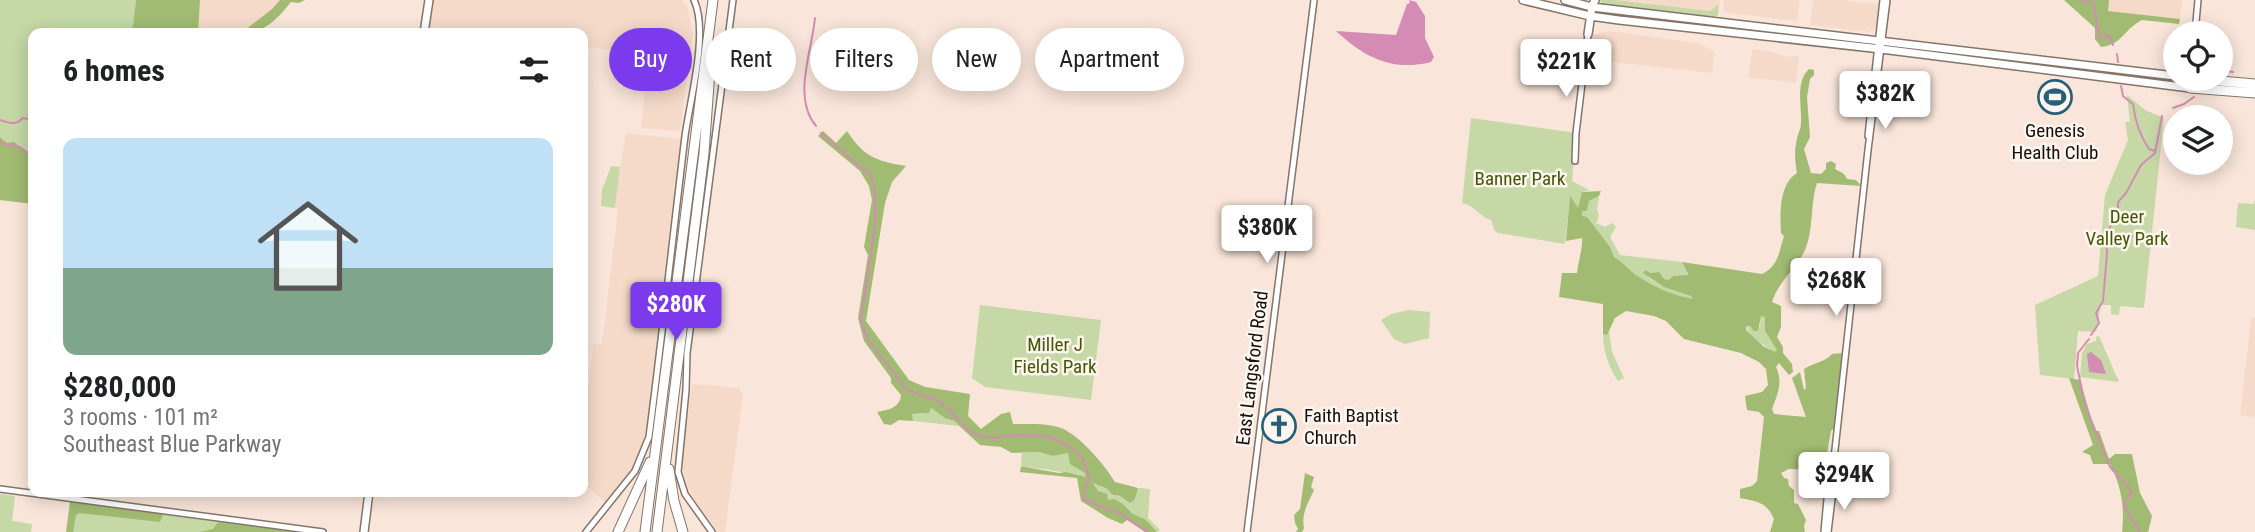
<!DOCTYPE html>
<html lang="en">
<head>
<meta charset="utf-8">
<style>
	:root { --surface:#fff; --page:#f6f6f6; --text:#202124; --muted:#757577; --line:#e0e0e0; --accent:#7c3aed }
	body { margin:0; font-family:"Roboto Condensed",sans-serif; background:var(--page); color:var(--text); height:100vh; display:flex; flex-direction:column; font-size:26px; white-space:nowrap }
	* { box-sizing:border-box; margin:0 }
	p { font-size:23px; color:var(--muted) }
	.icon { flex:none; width:38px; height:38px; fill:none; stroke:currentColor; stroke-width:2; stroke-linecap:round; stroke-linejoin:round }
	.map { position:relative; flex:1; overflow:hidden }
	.panel { position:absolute; left:28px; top:28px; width:560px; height:469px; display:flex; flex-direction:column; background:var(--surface); border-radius:14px; box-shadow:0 4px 18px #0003 }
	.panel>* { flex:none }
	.banner { position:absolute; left:609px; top:28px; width:665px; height:63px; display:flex; gap:14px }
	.buttons { position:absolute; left:2163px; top:21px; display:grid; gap:14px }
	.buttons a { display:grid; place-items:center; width:70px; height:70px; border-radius:50%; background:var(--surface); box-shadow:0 4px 18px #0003; font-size:35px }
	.price { position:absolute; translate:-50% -60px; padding:0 16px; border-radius:7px; background:#fff; color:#222; font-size:23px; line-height:46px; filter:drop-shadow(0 2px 4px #0008) }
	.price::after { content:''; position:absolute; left:50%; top:42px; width:21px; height:16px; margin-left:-10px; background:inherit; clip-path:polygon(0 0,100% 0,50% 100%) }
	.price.current { background:var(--accent); color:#fff }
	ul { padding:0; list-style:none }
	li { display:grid; align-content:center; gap:14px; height:371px; padding:0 35px }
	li+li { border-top:2px solid var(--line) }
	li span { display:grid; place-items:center; height:217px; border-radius:14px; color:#555 }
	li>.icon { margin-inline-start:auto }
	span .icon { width:126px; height:126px; fill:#fffc; stroke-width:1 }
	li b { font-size:30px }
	h2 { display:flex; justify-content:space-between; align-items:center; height:84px; padding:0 35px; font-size:30px }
	.pill { padding:0 24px; border-radius:32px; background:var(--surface); box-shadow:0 4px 18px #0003; font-size:24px; line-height:63px }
	.pill.current { background:var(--accent); color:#fff }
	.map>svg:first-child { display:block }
	.built { fill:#f5dac9 }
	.green { fill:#c5d8a6 }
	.forest { fill:#a1bb72; fill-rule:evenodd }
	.water { fill:#d48cb5 }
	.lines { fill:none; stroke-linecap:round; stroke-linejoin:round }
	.stream { stroke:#d48cb5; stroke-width:2 }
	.minor-casing { stroke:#857469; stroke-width:8 }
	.major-casing { stroke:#857469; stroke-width:10 }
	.highway-casing { stroke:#857469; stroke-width:11 }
	.minor { stroke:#fff; stroke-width:5 }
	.major { stroke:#fff; stroke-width:7 }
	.highway { stroke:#fff; stroke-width:9 }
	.labels { text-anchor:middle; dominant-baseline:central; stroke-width:5; stroke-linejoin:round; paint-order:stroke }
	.poi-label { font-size:19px; fill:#150f0b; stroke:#fdf5f0 }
	.park-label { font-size:19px; fill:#425803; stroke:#fdf5f0 }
	.street-label { font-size:19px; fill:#150f0b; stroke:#fdf5f0 }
</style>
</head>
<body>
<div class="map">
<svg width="2255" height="532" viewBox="0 0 2255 532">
	<rect width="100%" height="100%" fill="#f9e5d9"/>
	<path class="built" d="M200 0H280L272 9 241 33H198Z
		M432 0H682L687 6 693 33 680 131 641 128 645 85 613 80 616 51 583 46V33H483L429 27Z
		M1615 0H1720L1719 4 1710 11Z
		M1724 0H1800L1797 21 1723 12Z
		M1813 0H1840L1877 4 1879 7 1877 28 1869 32 1810 25Z
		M2109 0H2182L2180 19 2108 11Z
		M1608 31 1698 43 1714 51 1712 73 1587 59 1590 36Z
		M1752 50H1764L1789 57 1799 56 1796 83 1748 77Z
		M626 133 682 139 649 419 643 448 635 466 606 503 583 483V437L593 344H602L618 209 615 208 620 167Z
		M2251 318H2255V417L2240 415Z
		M692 384 739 388 743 394 725 532H718L699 506 689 491 683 471 684 442Z"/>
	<path class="green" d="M0 0H136L133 25 130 33H33V157L19 145 7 143 0 137Z
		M1598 0H1615L1710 11 1719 4 1718 15 1713 18 1603 4Z
		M2127 95 2145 110 2164 118 2144 308 2120 306 2119 315 2111 314V305H2101L2096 332 2078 331 2074 379 2040 375 2035 305 2098 276 2105 195 2128 140 2125 122H2130Z
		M1471 118 1576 133 1572 181 1589 190 1582 192 1578 209 1570 198 1565 244 1498 233 1494 230 1491 220C1479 217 1475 205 1462 203Z
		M611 166 620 167 615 208 601 206 602 190Z
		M1599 196 1597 210 1599 216 1596 223 1605 227 1612 223 1616 227 1610 237 1620 255 1682 262 1690 275 1669 280 1663 279 1659 272 1650 273 1648 277 1664 287 1692 296 1694 300C1670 294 1656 289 1636 275 1628 269 1623 262 1614 257L1610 247 1587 218 1581 216 1582 210 1587 211 1589 201Z
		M2255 198V230L2236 227 2238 203 2254 204Z
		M980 305 1101 320 1091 400 985 387 972 378Z
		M1409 310 1430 312 1429 338 1405 344 1394 339 1381 320 1391 314Z
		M1761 315 1765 317V331L1778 350 1775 353C1765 345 1749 338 1746 326L1760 327Z
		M1609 331 1612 352 1624 378 1618 381C1609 367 1603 351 1603 334H1607Z
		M2099 336 2119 382 2080 377 2082 353 2087 344 2096 341V337Z
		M931 408C940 415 952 418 959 426L913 421 911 414H923Z
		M1039 452 1053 456 1068 453 1070 463 1086 473 1087 478C1066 472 1042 468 1021 467L1022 453Z
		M1093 481 1106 488 1113 495 1135 499 1138 488 1150 489 1148 518 1160 530 1157 532 1145 519 1133 514 1123 504 1108 500 1097 491Z
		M0 494 15 496 12 521 32 524 31 532H0Z
		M72 502 309 532H68Z"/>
	<path class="forest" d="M136 0H200L198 33H130L133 25Z
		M280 0H305L299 3 291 2C276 20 265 33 241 33L272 9Z
		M2064 0H2109L2108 11 2180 19 2179 24 2142 20C2124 29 2122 45 2101 47L2095 39V28Z
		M1809 69 1814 70V75L1810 79 1807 97 1810 137 1804 149 1811 173 1821 174 1826 169V163L1831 161 1836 164 1835 169 1844 174 1847 179 1856 180 1861 186 1817 183C1810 204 1814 229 1805 250 1796 269 1778 282 1772 302L1781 306V327L1777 337 1783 347V353L1792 364 1793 372 1789 375 1779 363 1776 367C1783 383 1778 393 1772 409L1774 414 1806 417 1792 378 1800 372 1804 390 1806 388 1804 369C1813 363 1825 362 1832 354L1844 353 1836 426 1831 431 1826 459 1821 470 1789 469 1781 473 1784 478 1788 479 1789 486 1794 490V503L1798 504 1806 520 1804 526 1805 532H1770L1774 519C1766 502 1759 502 1740 498V489L1752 486 1757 481 1764 417 1759 412 1747 410 1745 396 1762 392 1768 385 1766 369 1759 362 1741 353 1684 339 1666 321 1654 316 1626 311 1615 318 1607 335 1603 334V304L1559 297 1562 273H1577C1578 262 1583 248 1582 238L1566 241 1570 196 1578 208 1582 192 1601 191 1599 196 1589 201 1587 211H1582V216L1587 217 1610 247 1614 257C1623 262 1628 269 1636 275 1654 287 1671 295 1693 299L1691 296 1664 287 1643 273 1646 270 1650 273 1659 272 1664 279 1669 280 1673 276 1689 275 1682 262 1762 274C1778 267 1779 252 1784 236L1781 233C1780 214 1779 184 1797 173 1795 161 1794 151 1797 139 1798 133 1801 129 1801 123 1802 105 1795 82 1809 69ZM1761 316 1765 317V331L1777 350 1775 352 1763 346 1746 330V326H1750L1754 331H1758Z
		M823 131 836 143 847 131C864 157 876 161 906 166L892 182 885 203 866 321 909 380 925 387 970 394 968 416 981 429 1001 414 1010 412 1013 424C1028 424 1044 423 1058 427 1077 432 1105 465 1115 482L1138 488 1135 499 1130 503 1120 496 1113 495 1106 488 1093 483 1098 491 1107 494 1108 500 1114 499 1123 504 1133 514 1145 519 1157 532H1145L1127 520 1122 524 1108 518 1081 501 1077 478 1020 472 1021 467H1025L1059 473 1066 472 1086 477 1085 473 1070 464 1068 453 1053 456 1039 452 1012 453 1001 447 980 445 954 421 945 418 931 408 929 413 912 414 913 421 899 420 891 425 884 424 877 412C888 410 900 408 901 395L891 383V378L864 341 858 318 868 255 864 247 872 200 869 186 860 171 818 136Z
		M0 137 7 143 14 142 33 157V204L0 200Z
		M2069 378 2080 380 2095 431H2099L2109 459 2115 454H2132L2140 493 2152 516 2148 532H2122C2125 508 2121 485 2110 464H2093L2090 455 2082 452 2093 445Z
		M1305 473 1314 477 1311 487 1314 490C1308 503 1301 514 1304 528L1302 532H1296L1298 529 1295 523 1294 515 1300 509Z
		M70 502H72L163 514 160 522 79 513 76 515 73 532H66Z
		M218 522 286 530 295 532H200L213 529Z"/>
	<path class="water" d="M1409 0 1416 2 1425 16V38L1434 57 1431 62C1392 72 1364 57 1336 31L1396 35 1407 4 1410 3Z
		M2091 352 2101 360 2106 374 2089 372 2087 354Z"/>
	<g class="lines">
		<path class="stream" d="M2081 0 2093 3 2100 38 2110 36 2113 45
			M815 18C812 52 792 97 816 126
			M2117 54 2118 62
			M2221 70 2233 72
			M2121 86 2123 96 2133 104C2135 120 2140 136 2149 149L2155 151
			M2173 108 2184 104 2194 97
			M0 120C10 123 15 126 23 118L33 120
			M821 133 870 175 875 189V223L861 320 867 338 905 388 922 396 933 397 947 408 969 431 982 436 994 438 1015 435 1048 436 1067 445 1083 459 1089 479 1082 498 1099 506 1119 513 1148 532
			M0 143 20 147 33 157
			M2109 232 2125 237 2152 234
			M2091 335 2099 323 2096 313 2103 301 2107 254 2106 239 2108 231 2118 212V202L2126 193 2141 165 2155 153 2162 116
			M2089 339 2078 353 2077 366 2085 405 2110 467 2130 489 2131 494 2124 504C2127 517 2138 522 2139 532"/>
		<g class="minor-casing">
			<path id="minor" d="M2195 33 2198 0
				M1868 136 1883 0
				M1575 161 1576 133 1588 34
				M0 489 323 532
				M586 532 635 471 649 437C662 337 673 236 685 136 690 100 709 32 694 0
				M712 532 685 494 678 472 686 390 687 353 733 0
				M1247 532 1314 0
				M1824 532 1827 499 1830 495
				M1828 532 1832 499 1830 495 1868 150 1887 0"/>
		</g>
		<g class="major-casing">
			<path id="major" d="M1523 0 1590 16 1619 20 1881 49 2190 88
				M1565 0 1592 7 2175 76
				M424 33 429 0
				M1588 34 1592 7 1595 0
				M364 532 369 492"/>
		</g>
		<g class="highway-casing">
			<path id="highway" d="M2198 79 2255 84
				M2190 88 2255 93
				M669 469 674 501 683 532
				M618 532 650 462
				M645 532 713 0
				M657 532 704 153 711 57"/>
		</g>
		<use href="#minor" class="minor"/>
		<use href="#major" class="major"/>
		<use href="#highway" class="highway"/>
	</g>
	<defs>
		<g id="stadium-ring" transform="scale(1.75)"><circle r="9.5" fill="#fdf5f0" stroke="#255f78" stroke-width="1.5"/><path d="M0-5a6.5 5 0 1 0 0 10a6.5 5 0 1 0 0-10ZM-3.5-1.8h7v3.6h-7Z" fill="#255f78"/></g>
		<g id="church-ring" transform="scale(1.75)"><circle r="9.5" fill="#fdf5f0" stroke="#255f78" stroke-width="1.5"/><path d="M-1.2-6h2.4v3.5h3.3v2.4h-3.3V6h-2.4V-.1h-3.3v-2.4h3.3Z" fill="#255f78"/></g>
	</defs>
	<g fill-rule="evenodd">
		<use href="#stadium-ring" x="2055" y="97"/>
		<use href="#church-ring" x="1279" y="426"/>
	</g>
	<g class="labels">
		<g class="poi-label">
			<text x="2055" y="130">Genesis<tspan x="2055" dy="22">Health Club</tspan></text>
			<text x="1304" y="415" text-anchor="start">Faith Baptist<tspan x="1304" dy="22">Church</tspan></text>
		</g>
		<g class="park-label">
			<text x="1520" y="178">Banner Park</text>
			<text x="2127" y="216">Deer<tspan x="2127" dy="22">Valley Park</tspan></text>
			<text x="1055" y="344">Miller J<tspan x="1055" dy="22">Fields Park</tspan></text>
		</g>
		<g class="street-label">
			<text transform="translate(1252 368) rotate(-83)">East Langsford Road</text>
		</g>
	</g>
</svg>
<div class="buttons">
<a><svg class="icon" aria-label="locate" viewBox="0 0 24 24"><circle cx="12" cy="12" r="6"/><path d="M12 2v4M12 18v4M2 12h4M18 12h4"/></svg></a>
<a><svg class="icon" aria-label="layers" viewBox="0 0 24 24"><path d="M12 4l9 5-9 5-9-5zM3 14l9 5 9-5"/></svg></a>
</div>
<b class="price" style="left:1566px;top:99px">$221K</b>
<b class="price" style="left:1885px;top:131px">$382K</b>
<b class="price" style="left:1267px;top:265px">$380K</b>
<b class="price" style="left:1836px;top:318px">$268K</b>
<b class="price current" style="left:676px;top:342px">$280K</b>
<b class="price" style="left:1844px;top:512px">$294K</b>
<div class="banner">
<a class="pill current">Buy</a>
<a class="pill">Rent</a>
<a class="pill">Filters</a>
<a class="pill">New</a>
<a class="pill">Apartment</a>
</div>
<section class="panel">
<h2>6 homes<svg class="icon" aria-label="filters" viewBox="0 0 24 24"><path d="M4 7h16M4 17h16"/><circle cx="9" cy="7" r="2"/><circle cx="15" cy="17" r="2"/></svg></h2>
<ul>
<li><span style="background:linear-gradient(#bfe0f5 60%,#7fa58c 0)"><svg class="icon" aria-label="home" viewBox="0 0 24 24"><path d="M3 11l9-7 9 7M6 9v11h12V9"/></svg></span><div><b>$280,000</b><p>3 rooms · 101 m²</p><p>Southeast Blue Parkway</p></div></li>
</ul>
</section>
</div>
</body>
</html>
